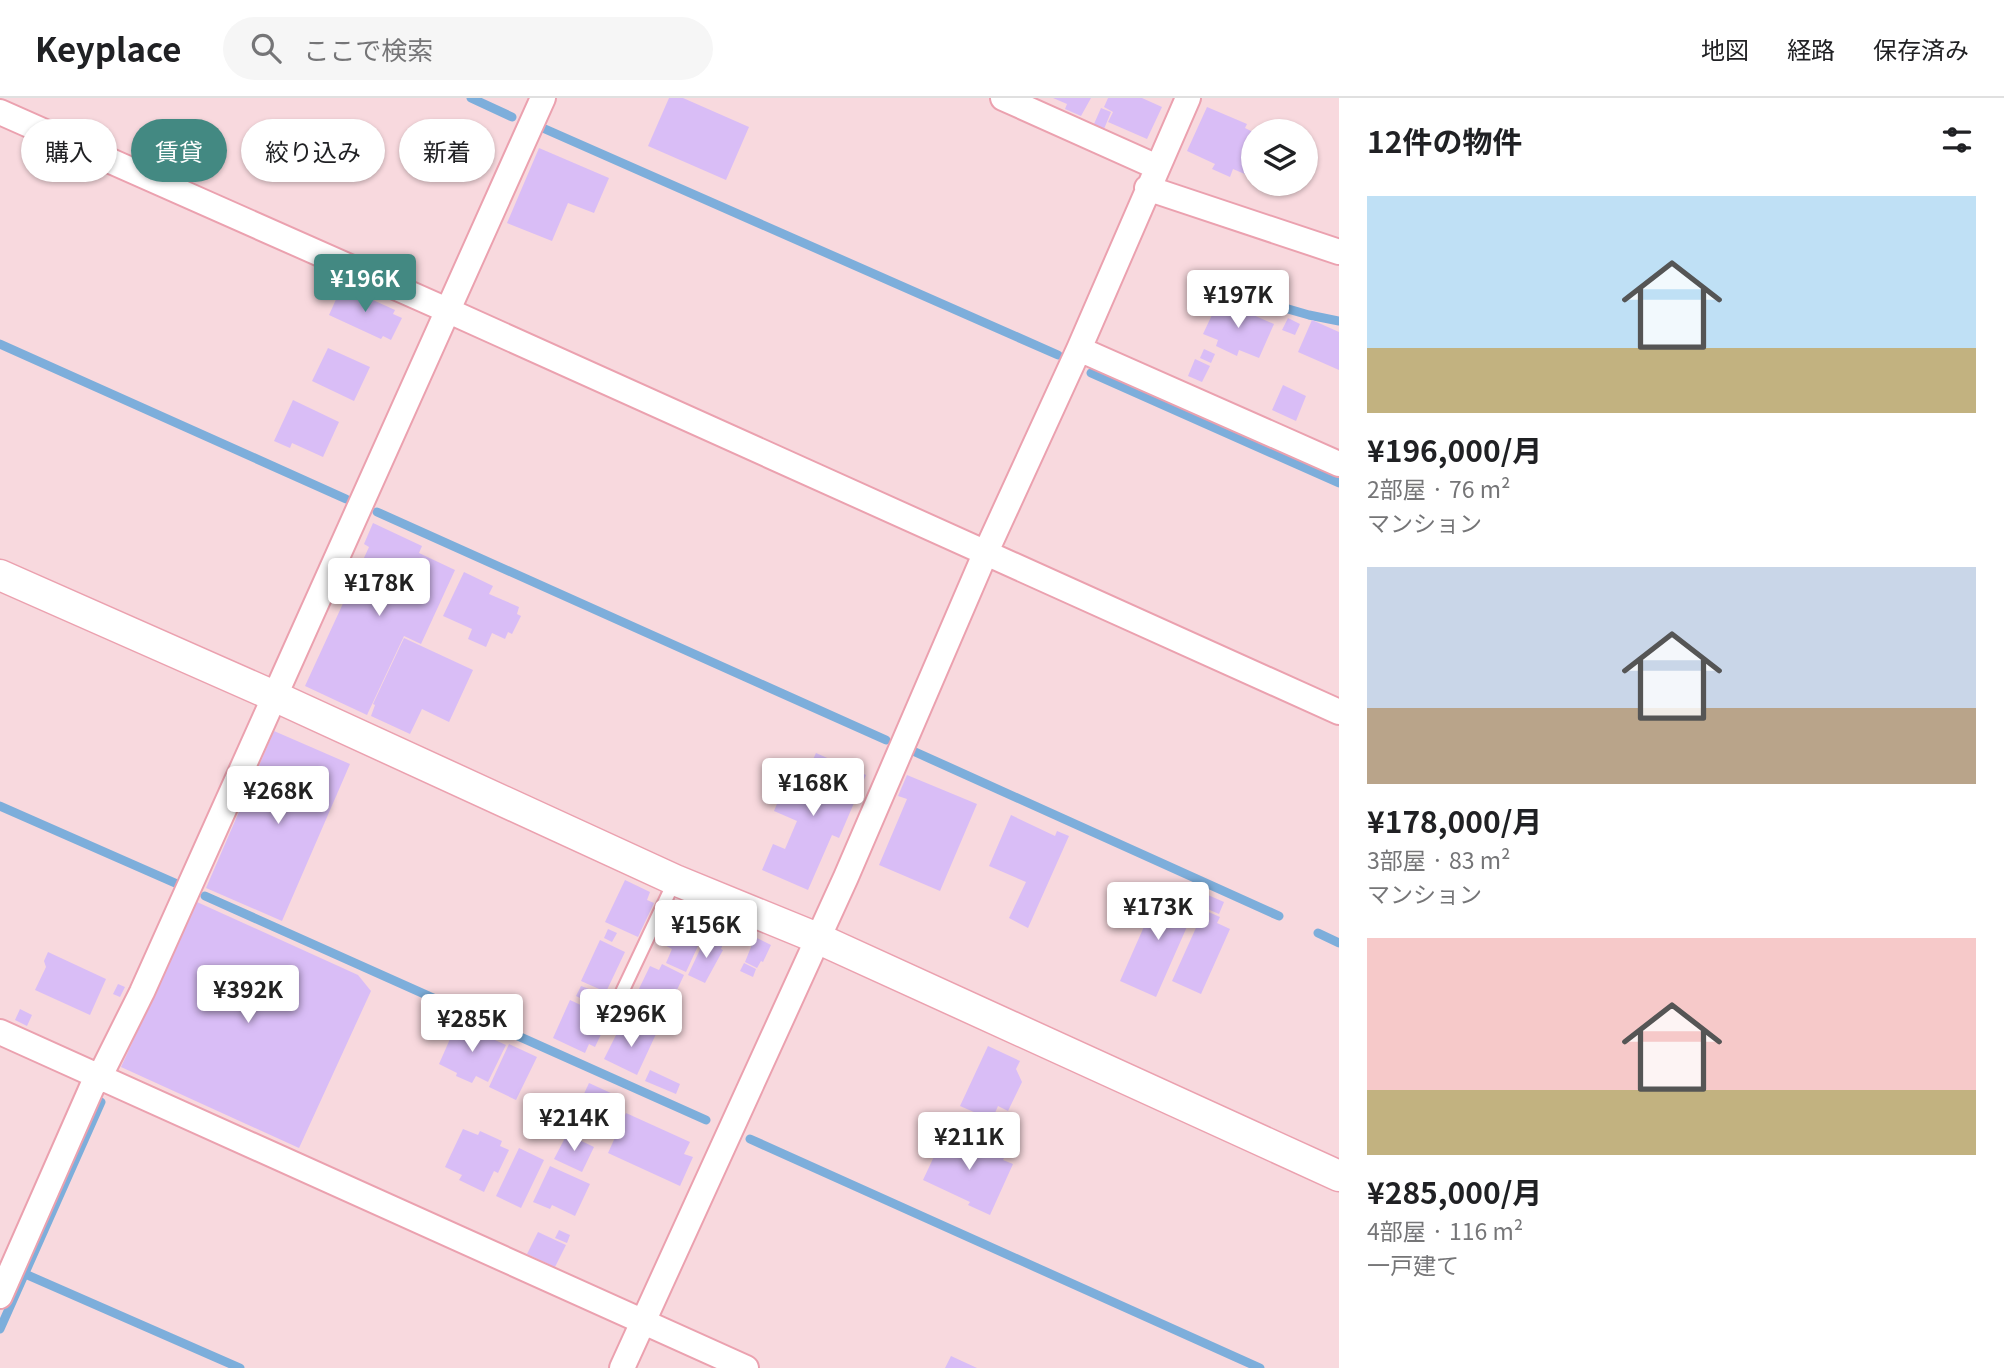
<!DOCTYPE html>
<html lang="ja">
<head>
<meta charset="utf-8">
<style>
	:root { --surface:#fff; --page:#f6f6f6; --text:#202124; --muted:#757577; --line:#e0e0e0; --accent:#438982 }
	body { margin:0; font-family:Georgia,"Noto Sans JP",serif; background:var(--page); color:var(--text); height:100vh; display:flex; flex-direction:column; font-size:26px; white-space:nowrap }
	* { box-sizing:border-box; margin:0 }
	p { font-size:23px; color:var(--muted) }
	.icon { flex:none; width:38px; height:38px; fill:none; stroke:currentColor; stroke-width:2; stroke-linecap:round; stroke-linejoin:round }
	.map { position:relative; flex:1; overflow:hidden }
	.drawer { display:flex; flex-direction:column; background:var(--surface); width:665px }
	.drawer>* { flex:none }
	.guide { position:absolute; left:21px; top:21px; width:665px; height:63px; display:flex; gap:14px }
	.fabs { position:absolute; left:1241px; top:21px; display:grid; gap:14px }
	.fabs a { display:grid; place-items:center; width:77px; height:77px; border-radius:50%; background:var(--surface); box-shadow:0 2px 5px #0004; font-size:35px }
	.price { position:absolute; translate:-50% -60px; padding:0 16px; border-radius:7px; background:#fff; color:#222; font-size:23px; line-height:46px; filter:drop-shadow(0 2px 4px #0008) }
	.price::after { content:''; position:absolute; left:50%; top:42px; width:21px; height:16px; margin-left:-10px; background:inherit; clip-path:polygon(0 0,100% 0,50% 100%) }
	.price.on { background:var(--accent); color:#fff }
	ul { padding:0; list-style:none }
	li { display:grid; align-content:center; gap:14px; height:371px; padding:0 28px }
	li span { display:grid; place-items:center; height:217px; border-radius:0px; color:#555 }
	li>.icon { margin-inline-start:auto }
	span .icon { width:126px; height:126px; fill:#fffc; stroke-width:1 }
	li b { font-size:30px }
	h2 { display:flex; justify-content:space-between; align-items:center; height:84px; padding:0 28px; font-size:30px }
	.pill { padding:0 24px; border-radius:32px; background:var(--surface); box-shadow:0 2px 5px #0004; font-size:24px; line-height:63px }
	.pill.on { background:var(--accent); color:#fff }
	header { display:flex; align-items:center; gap:42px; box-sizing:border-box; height:98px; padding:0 35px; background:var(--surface); border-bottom:2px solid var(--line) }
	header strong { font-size:33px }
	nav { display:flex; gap:38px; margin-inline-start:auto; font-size:24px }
	.search { width:490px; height:63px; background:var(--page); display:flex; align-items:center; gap:18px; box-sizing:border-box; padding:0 24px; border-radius:38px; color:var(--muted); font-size:26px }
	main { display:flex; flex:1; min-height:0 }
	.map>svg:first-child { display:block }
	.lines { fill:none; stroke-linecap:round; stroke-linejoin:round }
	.stream { stroke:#7daedb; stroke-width:9 }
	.building { fill:#d9bdf6 }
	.service-casing { stroke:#eba1af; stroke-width:16 }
	.minor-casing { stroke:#eba1af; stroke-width:28 }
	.tertiary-casing { stroke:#eba1af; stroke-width:33 }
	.service { stroke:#fff; stroke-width:12 }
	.minor { stroke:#fff; stroke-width:24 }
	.tertiary { stroke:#fff; stroke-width:30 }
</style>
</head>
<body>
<header>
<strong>Keyplace</strong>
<div class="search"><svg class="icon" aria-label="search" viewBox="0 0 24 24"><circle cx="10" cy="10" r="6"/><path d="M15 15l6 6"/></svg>ここで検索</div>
<nav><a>地図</a><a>経路</a><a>保存済み</a></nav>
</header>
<main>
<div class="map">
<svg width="1339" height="1270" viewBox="0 0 1339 1270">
	<rect width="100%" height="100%" fill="#f8d9de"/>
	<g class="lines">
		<path class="stream" d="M471 0 512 19
			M545 31 1058 257
			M1222 192 1309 217 1339 223
			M0 246 346 401
			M1091 275 1339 385
			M377 414 886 642
			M913 653 1279 818
			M0 708 175 785
			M205 798 706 1022
			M1318 835 1339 845
			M750 1041 1260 1270
			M25 1176 240 1270
			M0 1231 101 1004"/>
	</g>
	<path class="building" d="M669 0H683L749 29 726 82 648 48Z
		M1053 0H1091L1081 18 1065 11 1067 6Z
		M1108 0H1142L1162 9 1147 41 1108 24 1113 14 1104 9Z
		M1207 9 1247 26 1245 30 1253 34V64L1247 77 1233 71 1230 79 1212 71 1215 66 1187 53Z
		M1101 10 1111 14 1104 31 1094 26Z
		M539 50 609 80 594 115 568 105 552 143 507 125Z
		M342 188 395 212 393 216 402 220 391 242 383 238 381 241 329 217Z
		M1219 202 1274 226 1259 260 1239 252 1237 258 1216 248 1218 242 1203 236Z
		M1288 220 1300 226 1295 237 1282 232Z
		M1312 222 1339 234V272L1298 254Z
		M328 250 370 269 354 303 312 283Z
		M1204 251 1215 256 1211 265 1200 260Z
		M1195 261 1210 268 1202 284 1188 278Z
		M1283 287 1306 298 1296 323 1272 312Z
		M293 302 339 324 323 359 292 345 290 350 274 343Z
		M373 425 422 448 419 455 455 472 421 546 404 538 367 617 305 588 369 449 364 446Z
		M464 474 493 488 489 496 519 509 517 516 521 518 512 536 508 534 505 541 492 535 486 549 468 541 472 531 443 518Z
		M404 540 473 572 449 624 422 611 410 636 371 618 375 607 373 606Z
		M274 633 350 666 282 823 206 790Z
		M816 655 866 677 839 740 832 737 808 792 762 772 773 746 785 751 797 723 774 713 789 677 803 683Z
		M907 677 977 706 940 793 879 767 907 701 898 698Z
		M1011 717 1055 738 1057 733 1069 738 1028 830 1009 820 1026 784 989 768Z
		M625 782 650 794 647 802 654 805 638 839 605 824Z
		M1161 790 1197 806 1156 899 1120 883Z
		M1208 797 1224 804 1219 816 1203 809Z
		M197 804 358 877 371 893 299 1050 121 969Z
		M679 807 709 824 686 874 666 865 672 851 659 844Z
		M1204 812 1220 819 1217 825 1230 831 1201 896 1172 883Z
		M608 831 617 835 612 844 604 840Z
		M755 839 771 847 763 864 761 863 757 870 745 864Z
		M710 840 723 846 721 851 723 852 705 885 688 877 704 843 708 844Z
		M600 842 625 854 606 894 581 883Z
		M48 854 106 881 90 917 35 892 46 869 44 863Z
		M744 865 756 871 753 879 740 873Z
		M662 866 684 877 668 911 636 897 650 868 659 872Z
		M118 886 125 889 120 899 113 896Z
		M581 888 589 891 584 902 576 898Z
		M570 902 602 917 597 927 604 930 595 949 589 946 585 955 553 940Z
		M20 911 32 917 27 928 15 922Z
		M654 913 664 918 660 927 650 922Z
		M457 925 506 947 488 984 476 978 472 985 456 978 457 975 439 966Z
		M635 925 656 936 637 977 604 961 618 933 629 937Z
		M509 946 537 959 516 1002 489 989Z
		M988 948 1020 963 1016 971 1022 984 1008 1013 998 1008 992 1022 960 1008Z
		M650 972 680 986 676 996 645 983Z
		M589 985 613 996 600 1024 576 1013Z
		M626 1015 690 1044 684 1056 693 1059 680 1088 608 1055Z
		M463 1031 478 1037 480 1033 502 1043 500 1048 509 1052 498 1075 494 1073 484 1094 459 1082 462 1077 445 1069Z
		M945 1035 964 1044 965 1040 1005 1058 1003 1062 1013 1066 990 1117 968 1107 970 1104 923 1082Z
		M567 1036 594 1049 582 1074 554 1061Z
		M519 1050 544 1062 521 1110 496 1098Z
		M550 1068 590 1086 575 1118 552 1107 550 1111 533 1104Z
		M559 1132 570 1137 567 1145 555 1140Z
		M538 1134 566 1147 555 1169 527 1156Z
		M951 1258 977 1270H945Z"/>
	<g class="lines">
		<g class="service-casing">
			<path id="service" d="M614 911 675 782"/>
		</g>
		<g class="minor-casing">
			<path id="minor" d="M1003 0 1157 69
				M0 14 449 213 1339 614
				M1147 90 1339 154
				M1079 251 1339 366
				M0 934 746 1270
				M0 1198 92 989 100 978 142 894 543 0
				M622 1270 846 779 985 456 1079 251 1188 0"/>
		</g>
		<g class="tertiary-casing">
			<path id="tertiary" d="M0 477 274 598 675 782 817 840 1339 1078"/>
		</g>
		<use href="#service" class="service"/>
		<use href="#minor" class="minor"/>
		<use href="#tertiary" class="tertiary"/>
	</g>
</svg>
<div class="fabs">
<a><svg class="icon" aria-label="layers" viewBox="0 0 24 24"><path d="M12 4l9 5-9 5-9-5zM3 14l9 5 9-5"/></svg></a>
</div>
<b class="price on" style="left:365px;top:216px">¥196K</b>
<b class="price" style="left:1238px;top:232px">¥197K</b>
<b class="price" style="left:379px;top:520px">¥178K</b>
<b class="price" style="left:813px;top:720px">¥168K</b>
<b class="price" style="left:278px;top:728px">¥268K</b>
<b class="price" style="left:1158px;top:844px">¥173K</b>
<b class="price" style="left:706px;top:862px">¥156K</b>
<b class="price" style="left:248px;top:927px">¥392K</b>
<b class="price" style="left:631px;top:951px">¥296K</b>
<b class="price" style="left:472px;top:956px">¥285K</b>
<b class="price" style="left:574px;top:1055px">¥214K</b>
<b class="price" style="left:969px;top:1074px">¥211K</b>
<div class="guide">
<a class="pill">購入</a>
<a class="pill on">賃貸</a>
<a class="pill">絞り込み</a>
<a class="pill">新着</a>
</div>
</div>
<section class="drawer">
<h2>12件の物件<svg class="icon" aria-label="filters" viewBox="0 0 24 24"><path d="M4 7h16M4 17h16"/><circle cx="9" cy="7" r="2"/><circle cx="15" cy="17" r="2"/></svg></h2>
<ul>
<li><span style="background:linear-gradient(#bfe0f5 70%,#c2b280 0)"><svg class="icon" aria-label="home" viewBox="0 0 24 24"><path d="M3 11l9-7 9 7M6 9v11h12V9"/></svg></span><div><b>¥196,000/月</b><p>2部屋 · 76 m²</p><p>マンション</p></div></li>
<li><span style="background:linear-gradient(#c9d6e8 65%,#b9a48a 0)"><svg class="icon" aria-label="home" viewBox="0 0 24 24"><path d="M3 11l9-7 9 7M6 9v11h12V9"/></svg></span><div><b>¥178,000/月</b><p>3部屋 · 83 m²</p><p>マンション</p></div></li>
<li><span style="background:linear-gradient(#f6c9c9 70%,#c2b280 0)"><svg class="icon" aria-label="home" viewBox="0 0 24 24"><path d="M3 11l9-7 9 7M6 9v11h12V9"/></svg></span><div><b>¥285,000/月</b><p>4部屋 · 116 m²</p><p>一戸建て</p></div></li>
</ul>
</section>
</main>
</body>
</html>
